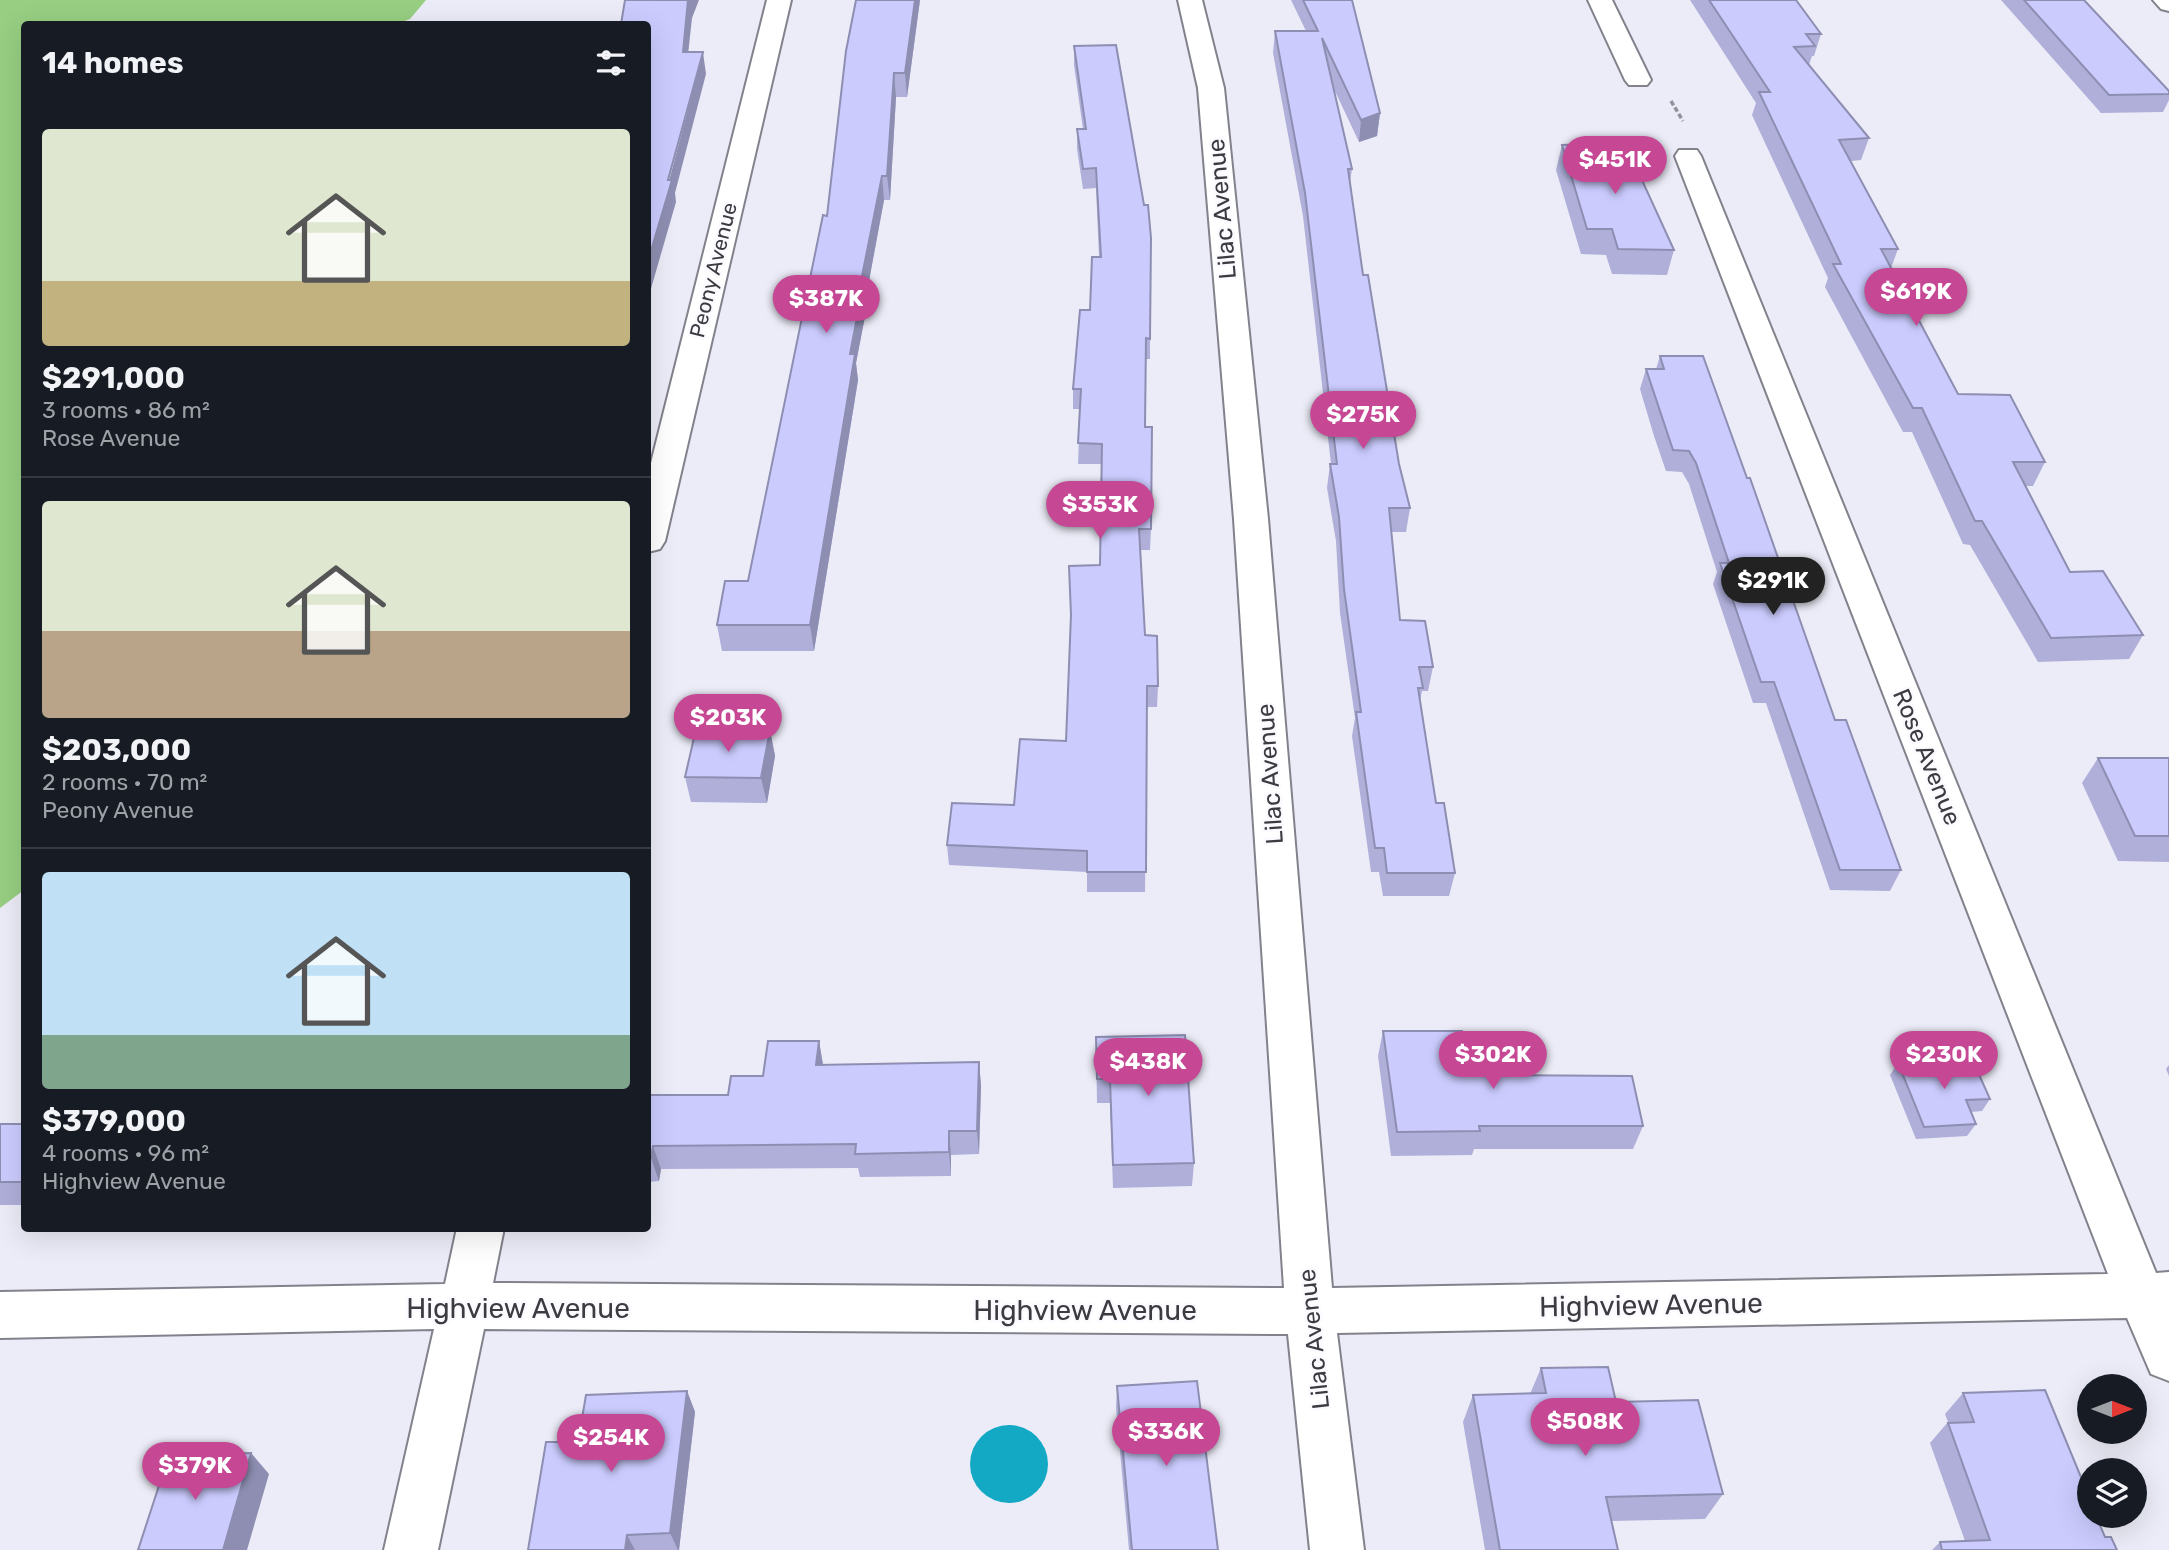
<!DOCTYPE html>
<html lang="en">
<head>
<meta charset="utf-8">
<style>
	:root { --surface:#171b24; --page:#242831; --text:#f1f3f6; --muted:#9ea1a6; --line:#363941; --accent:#c64794 }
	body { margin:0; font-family:Rubik,sans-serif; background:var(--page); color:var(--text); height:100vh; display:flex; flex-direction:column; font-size:26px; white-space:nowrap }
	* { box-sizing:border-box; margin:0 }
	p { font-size:23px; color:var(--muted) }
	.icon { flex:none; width:38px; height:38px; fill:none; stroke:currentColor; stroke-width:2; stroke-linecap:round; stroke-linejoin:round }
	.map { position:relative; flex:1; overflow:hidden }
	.sheet { position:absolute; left:21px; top:21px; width:630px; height:1211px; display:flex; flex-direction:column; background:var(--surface); border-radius:7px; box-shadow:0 7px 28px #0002 }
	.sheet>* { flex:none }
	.needle { width:46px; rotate:90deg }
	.controls { position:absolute; left:2077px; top:1374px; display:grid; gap:14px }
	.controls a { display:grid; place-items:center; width:70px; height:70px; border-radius:50%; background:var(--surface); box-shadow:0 7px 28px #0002; font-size:35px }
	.price { position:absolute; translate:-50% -60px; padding:0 16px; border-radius:24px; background:var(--accent); color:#fff; font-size:23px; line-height:46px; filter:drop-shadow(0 2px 4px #0008) }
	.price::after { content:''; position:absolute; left:50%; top:42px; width:21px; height:16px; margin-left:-10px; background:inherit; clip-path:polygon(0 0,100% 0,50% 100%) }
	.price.selected { background:#222; color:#fff }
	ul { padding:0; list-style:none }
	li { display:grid; align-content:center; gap:14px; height:371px; padding:0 21px }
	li+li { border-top:2px solid var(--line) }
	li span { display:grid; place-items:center; height:217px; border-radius:7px; color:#555 }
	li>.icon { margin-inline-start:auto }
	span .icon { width:126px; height:126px; fill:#fffc; stroke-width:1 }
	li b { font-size:30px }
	h2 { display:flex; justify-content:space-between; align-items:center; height:84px; padding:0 21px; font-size:30px }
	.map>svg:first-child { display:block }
	.forest { fill:#97ce82 }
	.water { fill:#13a9c5 }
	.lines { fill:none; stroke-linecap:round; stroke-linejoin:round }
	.minor-casing { stroke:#82828c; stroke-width:4 }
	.path { stroke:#92929a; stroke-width:3.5; stroke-dasharray:5 2.5; stroke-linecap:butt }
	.minor { fill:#fff; fill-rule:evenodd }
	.wall { fill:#afafda }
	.shaded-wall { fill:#8e8eb2 }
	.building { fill:#cbcbfe; stroke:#8e8eb2; stroke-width:2 }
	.labels { text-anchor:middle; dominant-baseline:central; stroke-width:5; stroke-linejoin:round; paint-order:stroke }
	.far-street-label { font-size:21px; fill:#3b3b40; stroke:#fafaff }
	.street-label { font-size:24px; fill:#3b3b40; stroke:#fafaff }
	.near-street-label { font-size:28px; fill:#3b3b40; stroke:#fafaff }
</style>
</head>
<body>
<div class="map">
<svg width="2169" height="1550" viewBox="0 0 2169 1550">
	<rect width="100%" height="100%" fill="#ececf8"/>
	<path class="forest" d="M0 0H426L410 19 397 24H24V890L0 908Z"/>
	<path class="water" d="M970 1464a39 39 0 1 1 78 0a39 39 0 1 1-78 0Z"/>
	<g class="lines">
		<g class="minor-casing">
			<path id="minor" d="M767 0H791L665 541 660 549 648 552V475Z
				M1178 0H1202L1224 88 1268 519 1332 1288 2108 1274 1675 156 1679 150H1697L1701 156 2156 1273 2169 1272V1381L2151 1374 2127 1318 1337 1333 1364 1550H1310L1288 1334 484 1329 438 1550H384L434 1329 0 1338V1292L445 1284 457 1228H504L493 1283 1284 1288 1234 519 1198 88Z
				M1588 0H1612L1651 80 1647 85H1629L1625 80Z
				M2153 0H2169V11L2161 9Z"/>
		</g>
		<path class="path" d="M1671 101 1683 121"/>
		<use href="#minor" class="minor"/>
	</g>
	<path class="wall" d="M920 0 907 97H896L890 200H884L866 297 867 306 856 363 858 380 814 651H722L717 625 748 581 827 216Z
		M1291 0H1352L1380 113 1377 136 1359 142 1334 89 1352 169 1350 182 1363 275 1399 464 1410 508 1406 532H1391L1400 620 1433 667 1428 691H1422L1420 701 1436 803 1455 873 1449 896H1383L1379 872H1371L1352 736 1355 718 1340 613 1336 541 1327 488 1330 464H1331L1303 216 1273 53 1275 31H1306Z
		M1690 0H1796L1821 34 1814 56H1812L1809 65 1869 138 1861 160 1851 161 1898 249 1891 268 1958 394 2045 462 2033 486H2026L2070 572 2143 635 2129 659 2038 662 1970 545 1963 544 1912 432H1903L1825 287 1828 278 1752 115 1756 103Z
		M2001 0H2084L2169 91V100L2163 112 2101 113Z
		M1074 46 1150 339V359H1146L1145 427 1151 529 1150 550H1140L1145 635 1158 686 1157 707H1147L1145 892H1087V872L949 865 947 845 1014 805 1066 741 1071 623 1069 566 1100 565 1102 464H1078L1080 409H1073V389L1090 310 1099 257 1096 188 1083 189 1077 149V129H1083L1074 65Z
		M1562 145 1674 250 1667 275 1612 274 1606 255 1581 254 1556 170Z
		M1660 356 1835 720 1901 870 1890 891 1830 890 1766 703H1753L1713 584 1717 572 1689 484 1682 472 1666 471 1654 436 1640 389 1646 369H1656Z
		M770 730 775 756 767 803 691 802 685 777Z
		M2098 758H2169V862L2118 861 2082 783Z
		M1383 1031 1470 1075 1643 1126 1633 1149H1474L1472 1155 1391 1156 1378 1056Z
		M1096 1037 1194 1163 1192 1186 1113 1188 1110 1103H1097Z
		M819 1041 823 1065 979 1062 981 1086 979 1154 951 1155V1176L860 1177 858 1168 661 1169 659 1181 648 1182V1095H728L763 1076Z
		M1898 1063 1990 1099 1982 1111 1971 1112 1976 1124 1967 1136 1916 1139 1890 1075Z
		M2169 1065V1076L2166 1069Z
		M0 1124H24V1205H0Z
		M1541 1368 1616 1402 1723 1494 1705 1519 1611 1521 1618 1550H1485L1463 1422 1473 1395 1530 1394Z
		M1117 1386 1218 1550H1129L1116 1407Z
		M687 1391 695 1412 679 1550H528Z
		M1963 1393 2105 1537 2117 1550H1932L1940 1542 1965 1541 1930 1443 1948 1422 1945 1414Z"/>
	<path class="shaded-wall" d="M688 0H699L692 18 686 73 683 52Z
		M915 0H920L907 97 905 73Z
		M703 52 706 74 675 193 676 202 648 299V261Z
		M894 73 896 97 890 200 887 176Z
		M1380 113 1377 136 1359 142 1361 120Z
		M882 176 884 200 866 297 867 306 856 363 858 380 814 651 810 625 861 281Z
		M770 730 775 756 767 803 761 778Z
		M819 1041 823 1065H816Z
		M979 1062 981 1086 979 1154 977 1131Z
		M949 1131 951 1155V1176L949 1152Z
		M653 1146 661 1169 659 1181 651 1158Z
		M687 1391 695 1412 679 1550H678L670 1533Z
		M251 1453 269 1474 247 1550H223Z
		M627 1535 635 1550H625Z"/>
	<path class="building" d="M625 0H688L683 52H703L668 180H672L648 261V24H621Z
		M856 0H915L905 73H894L887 176H882L861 281H864L850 354H855L810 625H717L725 581H748L823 215 827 216 846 51Z
		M1303 0H1352L1380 113 1361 120 1322 38 1352 169H1348L1363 275H1368L1399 464 1410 508H1389L1400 620 1425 621 1433 667H1419L1423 688H1418L1436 803H1444L1455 873H1387L1384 848H1375L1356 712H1361L1344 589 1339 517 1330 464H1337L1305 193 1275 31H1318Z
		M1709 0H1796L1821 34H1806L1815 46 1794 47 1869 138 1839 140 1898 249H1881L1958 394 2010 395 2045 462H2013L2070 572 2103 571 2143 635 2051 638 1982 521H1975L1922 408H1913L1833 264H1841L1759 92H1770Z
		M2024 0H2084L2169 91V94L2109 95Z
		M1116 45 1144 205H1148L1151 238 1150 339 1146 338 1145 427H1152L1151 529H1139L1145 635 1157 636 1158 686H1147L1146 872H1087V851L947 845 952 803 1014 805 1020 739 1066 741 1071 615 1069 566 1100 565 1102 444 1078 443 1081 389H1073L1080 310H1090L1092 257H1101L1096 168 1083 169 1077 129H1086L1074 46Z
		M1625 143 1674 250 1618 249 1612 229H1587L1562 145Z
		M1660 356H1703L1747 478H1750L1835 720H1846L1901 870H1840L1774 682H1761L1720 563H1729L1696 463 1689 451 1673 450 1646 369H1664Z
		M696 729 770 730 761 778 685 777Z
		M2098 758H2169V836H2135Z
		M1383 1031H1462L1470 1075 1632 1076 1643 1126H1479L1480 1131 1397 1132Z
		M1185 1035 1194 1163 1113 1165 1110 1079H1097L1096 1037Z
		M768 1041H819L816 1065 979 1062 977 1131H949V1152L855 1154 856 1144 653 1146 651 1158H648V1095H728L731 1076H763Z
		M1972 1059 1990 1099 1966 1100 1976 1124 1924 1127 1898 1063Z
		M0 1124H24V1182H0Z
		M1608 1367 1616 1402 1698 1400 1723 1494 1606 1497 1618 1550H1500L1473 1395 1546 1393 1541 1368Z
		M1197 1381 1218 1550H1132L1117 1386Z
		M2045 1390 2090 1499V1516H2096L2105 1537H2111L2117 1550H1942L1940 1542 1990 1540 1948 1423 1974 1422 1963 1393Z
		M687 1391 670 1533 627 1535 625 1550H528L546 1442H578L586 1395Z
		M251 1453 223 1550H138L169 1455Z"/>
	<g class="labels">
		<g class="far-street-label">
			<text transform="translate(713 270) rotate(-76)">Peony Avenue</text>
		</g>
		<g class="street-label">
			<text transform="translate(1222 209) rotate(-95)">Lilac Avenue</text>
			<text transform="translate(1927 757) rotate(68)">Rose Avenue</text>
			<text transform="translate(1270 774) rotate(-94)">Lilac Avenue</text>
			<text transform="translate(1314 1339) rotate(-96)">Lilac Avenue</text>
		</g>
		<g class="near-street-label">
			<text transform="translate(1651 1305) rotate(-1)">Highview Avenue</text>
			<text x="518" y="1308">Highview Avenue</text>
			<text x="1085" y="1310">Highview Avenue</text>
		</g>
	</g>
</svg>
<div class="controls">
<a><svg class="needle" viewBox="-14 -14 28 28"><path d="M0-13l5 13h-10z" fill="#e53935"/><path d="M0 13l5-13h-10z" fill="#9ea1a6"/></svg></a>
<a><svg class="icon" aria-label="layers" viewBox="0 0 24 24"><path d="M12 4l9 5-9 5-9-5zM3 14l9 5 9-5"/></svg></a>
</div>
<b class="price" style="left:1615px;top:196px">$451K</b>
<b class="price" style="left:1916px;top:328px">$619K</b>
<b class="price" style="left:826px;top:335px">$387K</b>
<b class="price" style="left:1363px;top:451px">$275K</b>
<b class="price" style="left:1100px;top:541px">$353K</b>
<b class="price selected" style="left:1773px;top:617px">$291K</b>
<b class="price" style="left:728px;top:754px">$203K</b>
<b class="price" style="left:1493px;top:1091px">$302K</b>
<b class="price" style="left:1944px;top:1091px">$230K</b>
<b class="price" style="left:1148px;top:1098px">$438K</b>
<b class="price" style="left:1585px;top:1458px">$508K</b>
<b class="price" style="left:1166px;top:1468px">$336K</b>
<b class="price" style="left:611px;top:1474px">$254K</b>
<b class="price" style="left:195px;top:1502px">$379K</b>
<section class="sheet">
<h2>14 homes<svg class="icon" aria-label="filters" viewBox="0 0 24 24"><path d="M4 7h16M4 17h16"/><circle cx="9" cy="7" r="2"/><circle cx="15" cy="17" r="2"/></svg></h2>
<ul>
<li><span style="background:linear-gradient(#dfe7d0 70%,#c2b280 0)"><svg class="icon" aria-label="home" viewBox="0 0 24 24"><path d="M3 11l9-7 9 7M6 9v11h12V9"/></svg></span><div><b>$291,000</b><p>3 rooms · 86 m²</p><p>Rose Avenue</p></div></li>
<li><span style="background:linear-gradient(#dfe7d0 60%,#b9a48a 0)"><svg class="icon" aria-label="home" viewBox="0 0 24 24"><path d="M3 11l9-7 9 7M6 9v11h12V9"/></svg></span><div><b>$203,000</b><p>2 rooms · 70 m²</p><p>Peony Avenue</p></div></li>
<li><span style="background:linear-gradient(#bfe0f5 75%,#7fa58c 0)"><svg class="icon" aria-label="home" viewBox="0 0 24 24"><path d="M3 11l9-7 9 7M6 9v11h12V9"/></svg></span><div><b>$379,000</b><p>4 rooms · 96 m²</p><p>Highview Avenue</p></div></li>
</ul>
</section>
</div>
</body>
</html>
